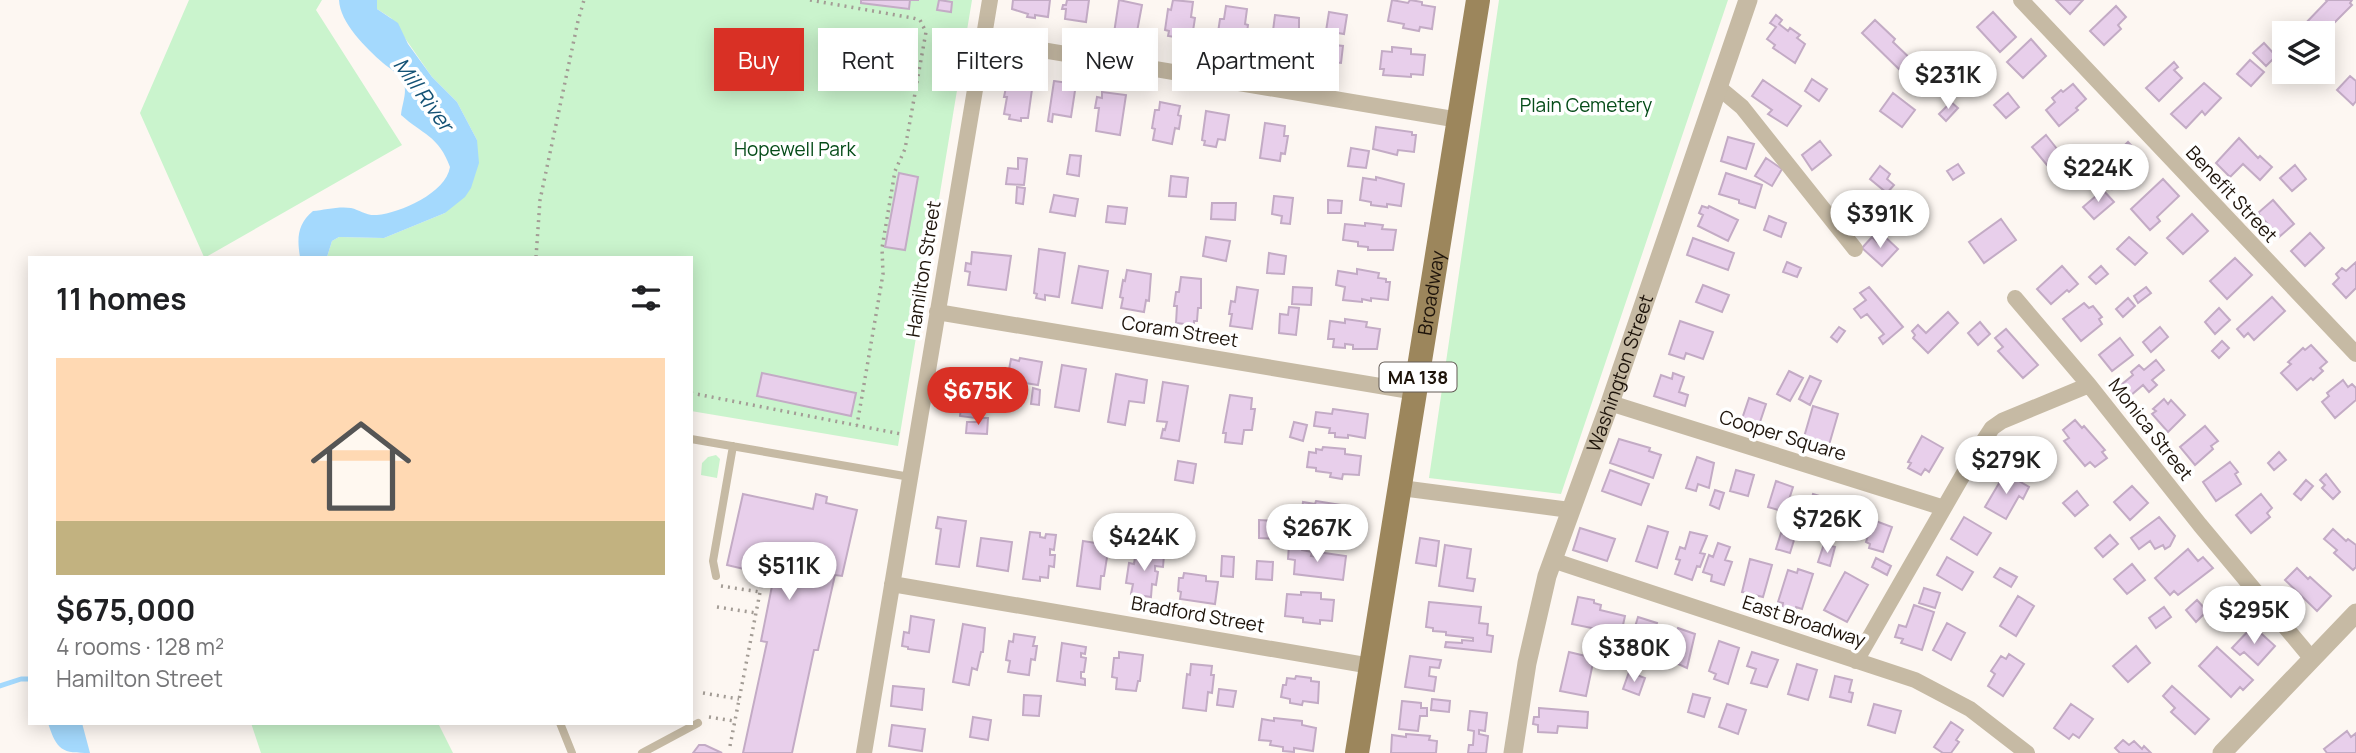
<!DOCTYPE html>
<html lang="en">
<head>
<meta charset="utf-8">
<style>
	:root { --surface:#fff; --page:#f6f6f6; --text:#202124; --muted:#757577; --line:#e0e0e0; --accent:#d93025 }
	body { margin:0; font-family:Manrope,sans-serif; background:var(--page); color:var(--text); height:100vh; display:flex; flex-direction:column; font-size:26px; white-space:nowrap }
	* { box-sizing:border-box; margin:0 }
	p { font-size:23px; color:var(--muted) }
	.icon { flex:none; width:38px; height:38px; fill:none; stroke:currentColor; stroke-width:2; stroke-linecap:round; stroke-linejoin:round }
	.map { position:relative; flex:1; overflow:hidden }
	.sheet { position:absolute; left:28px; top:256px; width:665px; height:469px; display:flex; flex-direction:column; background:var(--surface); border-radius:0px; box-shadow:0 4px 18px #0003 }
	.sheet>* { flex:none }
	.hud { position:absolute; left:714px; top:28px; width:665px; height:63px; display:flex; gap:14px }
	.controls { position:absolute; left:2272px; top:21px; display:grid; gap:14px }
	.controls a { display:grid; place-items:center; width:63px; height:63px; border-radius:0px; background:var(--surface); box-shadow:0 4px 18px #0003; font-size:35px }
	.price { position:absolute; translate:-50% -60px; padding:0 16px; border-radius:24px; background:#fff; color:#222; font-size:23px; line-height:46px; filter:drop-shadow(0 2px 4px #0008) }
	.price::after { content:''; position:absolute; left:50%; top:42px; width:21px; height:16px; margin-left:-10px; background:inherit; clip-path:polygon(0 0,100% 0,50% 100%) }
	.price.current { background:var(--accent); color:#fff }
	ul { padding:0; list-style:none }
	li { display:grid; align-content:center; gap:14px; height:371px; padding:0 28px }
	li+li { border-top:2px solid var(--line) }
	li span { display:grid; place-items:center; height:217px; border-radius:0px; color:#555 }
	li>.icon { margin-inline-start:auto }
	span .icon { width:126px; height:126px; fill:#fffc; stroke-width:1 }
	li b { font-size:30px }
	h2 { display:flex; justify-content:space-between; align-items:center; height:84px; padding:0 28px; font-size:30px }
	.tag { padding:0 24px; border-radius:0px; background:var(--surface); box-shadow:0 4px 18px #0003; font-size:24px; line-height:63px }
	.tag.current { background:var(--accent); color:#fff }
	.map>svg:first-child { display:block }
	.green { fill:#caf4cd }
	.water { fill:#a4d9fd }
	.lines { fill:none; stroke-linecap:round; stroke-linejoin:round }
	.stream { stroke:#a4d9fd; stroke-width:5 }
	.building { fill:#e8cfeb; stroke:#c3abc5; stroke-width:2 }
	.path { stroke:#a39c95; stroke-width:3.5; stroke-dasharray:2 5; stroke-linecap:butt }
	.service { stroke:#c6baa4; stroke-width:8 }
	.minor { stroke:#c6baa4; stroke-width:16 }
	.tertiary { stroke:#c6baa4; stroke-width:19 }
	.primary { stroke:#9c865c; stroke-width:24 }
	.labels { text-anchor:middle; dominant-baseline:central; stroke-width:7; stroke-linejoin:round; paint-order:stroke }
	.shield { fill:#fff; stroke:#625a54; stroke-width:2 }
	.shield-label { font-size:18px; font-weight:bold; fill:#1e140b }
	.park-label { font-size:19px; fill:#064c19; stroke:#fff }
	.street-label { font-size:19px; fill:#1e140b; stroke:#fff }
	.water-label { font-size:21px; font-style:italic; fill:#145275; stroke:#fff }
</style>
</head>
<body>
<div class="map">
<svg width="2356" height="753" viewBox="0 0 2356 753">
	<rect width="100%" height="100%" fill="#fdf7f2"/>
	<path class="green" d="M189 0H322L316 10 402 145 206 257H204L140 113Z
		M377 0H972L898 446 691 411V257H327L332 241 339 237 384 238 445 213 477 140 457 102 432 77 391 18 377 9Z
		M1499 0H1728L1561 494 1429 478Z
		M716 455 720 459 717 478 701 475 702 463 708 457Z
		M251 723H438L453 753H261Z"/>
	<path class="water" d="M339 0H377V9L398 23 408 44 432 77 457 102 477 140 479 163 471 188 465 197 445 213 384 238 339 237 332 241 327 257H300C297 239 297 224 313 211 324 210 339 206 351 208 360 210 366 216 377 215 400 213 446 193 450 167 439 136 422 134 401 115 402 104 408 91 403 82 399 73 390 69 383 63 366 48 340 23 339 0Z
		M48 723H82L90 753C62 753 57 751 48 723Z"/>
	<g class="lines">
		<path class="stream" d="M0 686 21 679H30"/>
	</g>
	<path class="building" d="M861 0H919H910L909 9 861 3Z
		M939 0 952 2 951 12 937 10Z
		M1013 0H1050L1048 17 1035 15V18L1027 17 1028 14 1012 9Z
		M1067 0H1089L1086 22 1065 19 1066 9H1062L1063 5H1066Z
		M1119 0 1142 5 1136 37 1114 33Z
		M1173 0 1193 2 1191 17 1195 18 1193 31 1190 30 1188 39 1168 36 1169 31 1165 30 1168 9 1171 10Z
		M1392 0 1408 3 1410 0 1422 2V5L1435 7 1432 29 1420 27 1419 31 1403 28 1404 24 1388 21Z
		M2056 0H2083L2070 14Z
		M2326 0H2352L2350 3 2352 5 2322 35V33H2311L2303 26 2327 1Z
		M1226 6 1247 9 1245 24 1248 25 1246 40H1243L1241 48 1228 46 1227 53 1219 52 1221 39H1217L1220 19H1224Z
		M2116 6 2126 17 2118 25 2121 29 2104 45 2090 31Z
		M1329 12 1347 15 1344 34 1326 31Z
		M1993 12 2016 37 2000 52 1977 27Z
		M1275 15 1299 18V46H1295L1293 57 1270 54Z
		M1776 15 1782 20 1779 24 1788 31 1790 28 1800 35 1797 38 1805 44 1795 63 1773 48 1775 45 1767 39 1776 27 1770 23Z
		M1875 20 1895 39 1893 42 1915 63 1904 74 1862 33Z
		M2031 39 2046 56 2023 78 2007 62Z
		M2264 43 2276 56 2266 66 2253 53Z
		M1326 44 1343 46 1341 63 1324 61Z
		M1392 47 1411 49V54L1425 55 1423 75 1411 74V77L1383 75 1384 69H1380L1382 51 1392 52Z
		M2250 60 2264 72 2251 86 2237 74Z
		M2174 62 2178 67 2174 70 2182 78 2159 101 2146 88Z
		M1011 72 1034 75 1028 118H1021V121L1009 119 1010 115 1004 114 1007 97H1004L1006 87 1009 88Z
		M2350 76 2356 81V101L2353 105 2337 90Z
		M1812 79 1827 89 1819 101 1805 91Z
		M1763 80 1801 106 1787 126 1768 114 1772 110 1752 96Z
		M1054 81 1076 84 1071 117 1053 114 1052 122 1048 121Z
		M2204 83 2221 98 2205 115 2202 111 2186 128 2171 114Z
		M2073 84 2086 99 2076 108 2078 110 2059 126 2046 110 2055 102 2052 98 2061 90 2063 92Z
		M1102 92 1126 95 1120 135 1096 131 1099 108H1095L1097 97 1102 98Z
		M1893 93 1915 110 1902 127 1880 111Z
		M2008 93 2019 107 2006 118 1994 105Z
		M1160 102 1180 106 1178 115 1181 116 1179 129 1175 128 1172 144 1153 140 1155 129 1152 128 1155 110H1159Z
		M1951 102 1958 108 1946 121 1939 114Z
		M1206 111 1229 115 1225 140 1218 139 1216 147 1204 145 1205 141 1202 140Z
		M1265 123 1285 126 1284 136H1288L1285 154 1281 153 1280 161 1260 158Z
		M1376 127 1412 132V135H1416L1414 152 1398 150 1397 155 1373 149Z
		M2046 135 2061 154 2047 165 2032 147Z
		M1728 137 1754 144 1746 169 1721 161Z
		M2239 138 2258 158 2260 156 2272 167 2260 180 2243 164 2230 177 2216 163Z
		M1820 141 1831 155 1812 170 1802 155Z
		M2128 142 2144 159 2112 189 2097 172Z
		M1351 148 1369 151 1366 168 1348 166Z
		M1070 155 1081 156 1079 176 1067 174Z
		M1018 158 1027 159 1024 185 1006 184 1008 168 1018 169Z
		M1766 158 1782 169 1772 186 1755 176Z
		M1958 164 1964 173 1953 180 1947 171Z
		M2295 165 2306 179 2292 191 2280 178Z
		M1880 166 1890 174 1887 179 1894 185 1887 193 1870 179Z
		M899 173 918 177 905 250 885 247Z
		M1726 173 1762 185 1755 208 1739 203V200L1719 194Z
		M1171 176 1188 178 1186 197 1169 196Z
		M1376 177 1404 184 1401 206 1387 204V207L1371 205V202L1360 200 1363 178 1376 180Z
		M2163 179 2179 196 2157 217 2160 221 2150 230 2131 209Z
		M1017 187 1025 188 1023 204 1016 203Z
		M2103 190 2114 202 2094 219 2083 207Z
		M1054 195 1078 199 1075 216 1050 212Z
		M1274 196 1293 198 1290 224 1281 223 1282 216 1272 214Z
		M1328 200 1342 201 1341 213H1328Z
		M2273 200 2294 224 2279 237 2258 213Z
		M1212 203H1236L1235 220 1211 219Z
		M1108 206 1127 208 1125 224 1106 222Z
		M1702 206 1708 208 1709 206 1738 220 1728 241 1698 226 1703 215 1699 213Z
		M2192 214 2208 231 2183 254 2167 238Z
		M1769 216 1786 223 1781 237 1764 230Z
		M2001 219 2016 240 1984 263 1969 242Z
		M1365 223 1383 225 1382 229 1396 230 1393 250H1368V247L1358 246V242L1343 240 1345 224 1365 226Z
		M2310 233 2324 248 2305 266 2291 251Z
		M1883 235 1898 249 1882 266 1862 248 1872 237 1877 242Z
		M1206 237 1230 241 1226 261 1203 256Z
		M2129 237 2147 253 2135 265 2117 249Z
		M1693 238 1734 253 1728 270 1687 255Z
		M1039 249 1065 253 1059 297 1045 295V300L1036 298 1037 294 1034 293Z
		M972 252 1011 256 1006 290 968 285 970 272 965 271 966 263 971 264Z
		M1269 253 1286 256 1284 274 1267 273Z
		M2235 258 2252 275 2227 299 2210 281Z
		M1787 262 1801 268 1797 277 1783 272Z
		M2356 262V288L2346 298 2333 284 2339 278 2336 274 2342 268 2346 271Z
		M1079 266 1108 271 1102 308 1072 303Z
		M2062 266 2078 284 2069 292 2067 290 2051 304 2037 289Z
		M2101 266 2108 274 2096 284 2089 277Z
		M1357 269 1379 273 1378 278 1386 279V282H1390L1388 300 1371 298V301L1362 299V302L1343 300 1345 287 1336 285 1338 271 1357 274Z
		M1127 270 1151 274 1149 301 1146 300 1144 312 1121 308 1123 298 1120 297 1123 280 1125 281Z
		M1181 277 1201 279V308H1198L1197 321H1194V325L1176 323 1177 306H1174L1176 292H1179Z
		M1703 285 1729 295 1722 312 1696 302Z
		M1237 287 1258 290 1252 329 1230 326 1232 314H1229L1231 301 1235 302Z
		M1293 287 1312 288 1311 305 1292 304Z
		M1869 287 1903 327 1883 344 1879 338 1884 334 1867 314 1861 318 1854 309 1866 300 1860 293Z
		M2146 287 2151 293 2138 303 2134 296Z
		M2272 297 2285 311 2254 340 2248 333 2244 337 2237 329Z
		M2128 298 2135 306 2123 317 2116 309Z
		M2084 303 2089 308 2093 306 2102 317 2099 319 2102 324 2081 341 2063 319Z
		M1289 307 1299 308 1296 335 1279 333 1280 314 1288 315Z
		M2219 308 2230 320 2215 334 2205 322Z
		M1948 312 1958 323 1928 353 1913 338 1915 335 1912 331 1918 325 1926 333Z
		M1345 319 1367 322 1366 327 1380 329 1377 349H1353V345L1345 344V348L1333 347 1334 339H1328L1330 321 1345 323Z
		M1680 321 1713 332 1703 359 1686 353 1684 359 1669 354Z
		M1980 322 1990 334 1978 345 1968 333Z
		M1839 327 1845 331 1837 342 1831 337Z
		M2160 327 2168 337 2151 352 2143 342Z
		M2006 329 2038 365 2023 378 1998 351 2003 347 1995 338Z
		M2120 338 2133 355 2112 371 2099 355Z
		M2222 341 2229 348 2219 358 2212 351Z
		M2311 345 2327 362 2320 368 2323 371 2313 380 2311 378 2297 390 2281 373 2291 364 2288 362 2303 348 2305 350Z
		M1020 358 1042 362 1038 385 1007 380 1011 359 1019 361Z
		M2156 360 2164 370 2152 380 2157 385 2149 392 2143 385 2130 396 2121 385 2133 375 2131 372 2139 365 2144 370Z
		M1062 365 1086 369 1079 411 1055 407Z
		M1789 371 1803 378 1790 401 1777 394Z
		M762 373 856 393 851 416 757 396Z
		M1673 373 1684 377 1679 392 1688 395 1685 406 1654 396 1661 375 1672 379Z
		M1116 374 1147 380 1144 403 1129 401 1125 425 1108 422Z
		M967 376 981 378 975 418 960 416 961 408 954 407 957 385 966 386Z
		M1810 376 1821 381 1810 405 1799 399Z
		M2343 380 2348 387 2352 384 2356 388V400L2335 418 2322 402 2329 396 2327 393Z
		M1163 382 1188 386 1179 441 1161 438 1163 429 1165 430 1167 422 1157 421Z
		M1033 388 1040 390 1039 405 1031 404Z
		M1230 395 1252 398 1251 409H1255L1252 430H1244L1242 444 1225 442 1226 433H1223Z
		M1749 398 1766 404 1759 425 1742 419Z
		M2164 399 2168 404 2171 400 2185 415 2168 432 2152 414 2156 411 2153 409Z
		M1813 406 1838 414 1829 445 1804 437Z
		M1333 409 1368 414 1365 438 1348 435V438L1335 437V433H1329L1330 428 1314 426 1316 412 1332 414Z
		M978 418H988L987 434 966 433 967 422H978Z
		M2075 420 2082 428 2084 426 2105 450 2102 452 2107 458 2095 467 2090 462 2085 466 2064 441 2069 438 2063 430Z
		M1294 422 1307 425 1303 441 1290 437Z
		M2205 426 2218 441 2211 446 2213 449 2195 465 2180 447Z
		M1922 436 1943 448 1929 472 1925 469 1921 475 1908 468 1911 463 1908 462Z
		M1619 439 1650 448 1649 451 1661 455 1653 478 1610 463Z
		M1323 447 1345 449V454L1361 456 1359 475 1343 474 1342 479 1330 477 1331 473 1316 471V468L1307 467 1309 452 1316 453V449L1322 450Z
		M2279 452 2286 460 2274 470 2268 463Z
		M1697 457 1714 463 1709 488 1698 484 1696 491 1686 488Z
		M1178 461 1196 464 1193 483 1175 480Z
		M2230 462 2238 472 2235 474 2241 484 2216 501 2203 482Z
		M1610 470 1649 484 1641 505 1602 491Z
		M1736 470 1754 475 1748 496 1730 491Z
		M2005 473 2029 487 2023 499 2019 496 2006 519 1985 507Z
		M2326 474 2340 492 2333 499 2322 488 2325 485 2320 480Z
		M2306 480 2313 486 2301 500 2294 494Z
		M1776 481 1793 487 1785 512 1768 507Z
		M2132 486 2148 503 2130 520 2114 502Z
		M1715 490 1724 493 1719 509 1710 505Z
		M2077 491 2088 505 2075 516 2063 503Z
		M743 494 813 509 816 494 827 497 826 503 857 510 842 576 835 575 818 650H814L792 753H743L767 642 761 641 774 576 727 565Z
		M1813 494 1835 501 1828 526 1806 520Z
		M2261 494 2272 508 2267 513 2270 517 2251 533 2236 515Z
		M1316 501 1354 507 1349 539 1337 537V533L1321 530 1320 535 1307 533 1309 526 1296 524 1299 509 1302 510 1303 502 1315 504Z
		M938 517 966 521 959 567 936 564 941 529 936 528Z
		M1964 517 1991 533 1977 555 1951 539Z
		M2159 517 2175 536 2170 546 2165 549 2163 545 2155 549 2150 541 2139 549 2131 538Z
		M1259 520 1279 521V539L1259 538Z
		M1873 520 1892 527 1883 552 1869 548 1870 544 1866 542Z
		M1648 526 1668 532 1657 568 1636 561Z
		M1580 528 1615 539 1607 561 1573 550Z
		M2333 529 2346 541 2348 539 2356 545V567L2353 570 2334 553 2337 550 2324 539Z
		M1030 532 1040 533V537L1045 538 1046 534 1056 535 1054 550 1050 549V555H1055L1054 567 1049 566 1048 578 1040 577V581L1023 579Z
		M1690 532 1707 536 1700 553 1705 554 1700 567 1697 566 1692 580 1675 574 1680 560 1676 559 1680 547 1685 549Z
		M1781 533 1795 537 1790 553 1776 549Z
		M2110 535 2118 544 2103 557 2095 548Z
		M981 538 1012 542 1008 571 977 566Z
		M1420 538 1439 541 1436 566 1416 563Z
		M1083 541 1109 545 1104 576H1101L1100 589 1077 586Z
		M1718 543 1730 547 1725 560 1732 562 1724 585 1711 581 1712 575 1703 572 1709 555 1713 557Z
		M1824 544 1835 547 1830 566 1818 562Z
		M1289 545 1302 547V550L1312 552 1311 556 1317 557V552L1346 556 1343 580 1294 574 1295 560 1288 559Z
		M1445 545 1471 549 1467 578 1475 579 1473 591 1439 586Z
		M2188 549 2198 561 2203 557 2213 568 2178 595 2174 591 2170 595 2155 578Z
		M1136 551 1164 555 1163 567 1155 566V571L1158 572 1156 585 1152 584 1151 597 1131 594 1133 584 1126 583 1129 563 1134 564Z
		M1222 556 1234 557 1233 577 1221 576Z
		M1947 557 1973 572 1962 590 1937 575Z
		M1876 558 1891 566 1887 575 1872 567Z
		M1750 559 1772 565 1763 597 1742 592Z
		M1257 561 1273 562 1272 580 1256 579Z
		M2132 564 2145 580 2127 594 2114 579Z
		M2000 568 2017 577 2011 587 1994 577Z
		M2297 568 2308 579 2310 577 2331 596 2317 611 2285 580Z
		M1798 569 1813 574 1802 609 1796 607 1794 613 1782 609 1783 603 1778 602 1788 570 1797 573Z
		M1845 572 1868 585 1847 622 1824 610Z
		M1184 573 1206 576V581L1218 582 1215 604 1180 599 1181 592 1178 591 1179 578H1183Z
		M1924 588 1940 593 1935 608 1919 603Z
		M1301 592 1321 593V599L1334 600 1332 621 1320 620V624L1303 622V618L1285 616 1287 594 1301 595Z
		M2018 596 2034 606 2016 636 2000 626Z
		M1578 597 1594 600V603L1601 605 1600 610 1625 616 1621 634 1572 624Z
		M2197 600 2207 611 2196 622 2186 610Z
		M1429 602 1481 607 1479 623 1488 624 1487 635 1493 636 1491 652 1445 647 1446 642 1462 643V640L1473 641V638L1446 635V632L1433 631V628L1426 627Z
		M1914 605 1934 612 1922 650 1901 643 1903 639 1895 637 1899 625 1906 627Z
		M2164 607 2171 617 2156 628 2149 618Z
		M911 616 934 620 929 652 908 649V647L902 646 904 632 909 633Z
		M1638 617 1657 623 1650 646 1631 640Z
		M1947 623 1965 633 1951 660 1933 650Z
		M963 624 985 628 983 652H981L977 670 972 668 969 685 953 682Z
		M2253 626 2275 646 2258 665 2244 652 2240 655 2232 648Z
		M1678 628 1695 634 1687 668 1678 664 1679 661 1667 656Z
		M1014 634 1035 637 1033 646H1037L1035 660 1031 659 1029 675 1008 672 1010 661 1006 660 1009 641 1013 642Z
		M1719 641 1739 648 1728 684 1714 679 1716 674 1709 671Z
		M1062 643 1086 647 1085 654 1081 653V657L1086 658 1084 672H1081V678L1085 679V685L1057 681Z
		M2136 646 2150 663 2128 682 2113 666Z
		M2217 647 2253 680 2243 690 2240 687 2231 697 2199 666Z
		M1119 652 1143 655 1140 681H1138L1136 691 1116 689 1117 678 1112 677 1114 658H1119Z
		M1569 652 1594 658 1586 696 1560 691Z
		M1752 652 1778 660 1767 687 1751 683 1756 669 1747 666Z
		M2009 654 2024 664 2003 696 1988 686 1995 674 1991 671 2001 656 2006 659Z
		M1410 656 1441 660 1439 668 1430 667 1429 676 1436 677 1434 691 1405 687Z
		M1191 664 1212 666 1211 675H1214L1212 693 1208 692 1206 711 1183 708 1187 674 1190 675Z
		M1797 664 1817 670 1808 700 1788 694Z
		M1629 672 1645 678 1639 695 1623 689Z
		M1296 676 1311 678V681L1319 682 1318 703 1303 701 1302 705 1290 703V699L1281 697 1283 685H1286L1287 678 1295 679Z
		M1835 676 1852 680 1849 692 1853 693 1851 702 1830 697Z
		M893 686 924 689 922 710 891 706Z
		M2172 686 2209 719 2195 734 2171 712 2175 708 2163 696Z
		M1219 689 1236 691 1233 707 1217 705Z
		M1693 694 1710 698 1704 717 1688 712Z
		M1024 695 1041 696 1039 716 1023 715Z
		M1432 699 1450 701 1449 712 1431 710Z
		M1402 701 1421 703V708H1427V716H1420L1418 731 1399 729Z
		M1727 704 1746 710 1738 734 1719 727Z
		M1874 704 1901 711 1895 733 1868 725Z
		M2071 704 2093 719 2079 738 2073 734 2069 739 2054 728Z
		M1539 708 1588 712 1587 728 1558 726 1557 733 1538 732V725L1533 724 1534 717H1539Z
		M1470 711 1487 713 1485 731 1479 730V734L1488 736 1486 753H1468L1469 745H1473L1474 731 1468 730Z
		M973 717 991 720 988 740 970 737Z
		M1274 718 1302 721V725L1316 728 1313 751 1294 748V752L1283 751V747L1270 745 1271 741 1259 740 1262 719 1274 721Z
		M1951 722 1963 730 1956 740 1959 742 1951 753H1943L1934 747Z
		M892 725 925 729 922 751 889 746Z
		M2347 731 2351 737 2356 733V753H2327L2324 749Z
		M1406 734 1430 736 1429 740 1437 741 1436 753H1391L1392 735 1406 737Z
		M2123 740 2129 745 2134 741 2142 749 2144 746 2151 753H2120L2115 748Z
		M699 745H705L722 753H693Z"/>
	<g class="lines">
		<path class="path" d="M810 0 913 18 920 20 926 32 905 149 895 171 882 248 883 274 857 425
			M536 257 540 200 578 21 584 0
			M691 393 901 434
			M721 586 760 592
			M717 607 756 613
			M703 693 739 699
			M709 717 734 721
			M730 746 763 577"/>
		<path class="service" d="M691 439 910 477
			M716 576 713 561 733 446
			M560 723 572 753
			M642 753 698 723"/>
		<path class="minor" d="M2021 0 2356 354
			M983 40 1459 120
			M1718 87 1742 107 1855 249
			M2015 298 2089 385
			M937 312 1416 392
			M1610 403 1944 508
			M1401 488 1570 510
			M1552 560 1915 680 1970 709 2027 753
			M892 584 1371 666
			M1856 661 1975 454 1992 428 2002 421 2089 385 2200 525 2312 659
			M864 753 990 0"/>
		<g class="tertiary">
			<path id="s1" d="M1513 753 1527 663 1547 576 1610 403 1748 0"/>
			<path d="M2222 753 2356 613"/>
		</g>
		<path class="primary" id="s2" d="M1357 753 1478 0"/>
	</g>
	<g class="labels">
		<rect class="shield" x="1379.5" y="362.5" width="77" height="29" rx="5"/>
		<g class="shield-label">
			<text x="1418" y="377">MA 138</text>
		</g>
		<g class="park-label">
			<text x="1586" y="105">Plain Cemetery</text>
			<text x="795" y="149">Hopewell Park</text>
		</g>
		<g class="street-label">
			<text transform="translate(2232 194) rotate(47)">Benefit Street</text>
			<text transform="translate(923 269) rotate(-81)">Hamilton Street</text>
			<text stroke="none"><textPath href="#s2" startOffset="466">Broadway</textPath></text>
			<text transform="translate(1180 331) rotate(9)">Coram Street</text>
			<text stroke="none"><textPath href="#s1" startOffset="396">Washington Street</textPath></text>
			<text transform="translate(2151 429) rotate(52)">Monica Street</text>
			<text transform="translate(1783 435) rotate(17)">Cooper Square</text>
			<text transform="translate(1198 614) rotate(10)">Bradford Street</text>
			<text transform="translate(1804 621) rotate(18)">East Broadway</text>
		</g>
		<g class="water-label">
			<text transform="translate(424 94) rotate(54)">Mill River</text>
		</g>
	</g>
</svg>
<div class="controls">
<a><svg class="icon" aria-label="layers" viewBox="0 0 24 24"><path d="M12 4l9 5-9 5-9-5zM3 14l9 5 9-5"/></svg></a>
</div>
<b class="price" style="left:1948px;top:111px">$231K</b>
<b class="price" style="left:2098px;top:204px">$224K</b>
<b class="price" style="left:1880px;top:250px">$391K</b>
<b class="price current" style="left:978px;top:427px">$675K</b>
<b class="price" style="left:2006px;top:496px">$279K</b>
<b class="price" style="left:1827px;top:555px">$726K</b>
<b class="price" style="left:1317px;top:564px">$267K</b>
<b class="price" style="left:1144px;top:573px">$424K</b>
<b class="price" style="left:789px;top:602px">$511K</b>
<b class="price" style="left:2254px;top:646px">$295K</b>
<b class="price" style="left:1634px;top:684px">$380K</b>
<div class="hud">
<a class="tag current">Buy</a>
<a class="tag">Rent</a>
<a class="tag">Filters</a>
<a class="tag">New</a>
<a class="tag">Apartment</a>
</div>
<section class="sheet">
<h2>11 homes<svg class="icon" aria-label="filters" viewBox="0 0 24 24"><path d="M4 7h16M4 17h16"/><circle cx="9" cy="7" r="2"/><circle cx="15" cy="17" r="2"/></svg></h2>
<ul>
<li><span style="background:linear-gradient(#ffd9b3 75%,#c2b280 0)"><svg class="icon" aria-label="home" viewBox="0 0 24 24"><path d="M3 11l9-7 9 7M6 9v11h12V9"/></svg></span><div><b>$675,000</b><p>4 rooms · 128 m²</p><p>Hamilton Street</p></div></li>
</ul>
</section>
</div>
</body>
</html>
